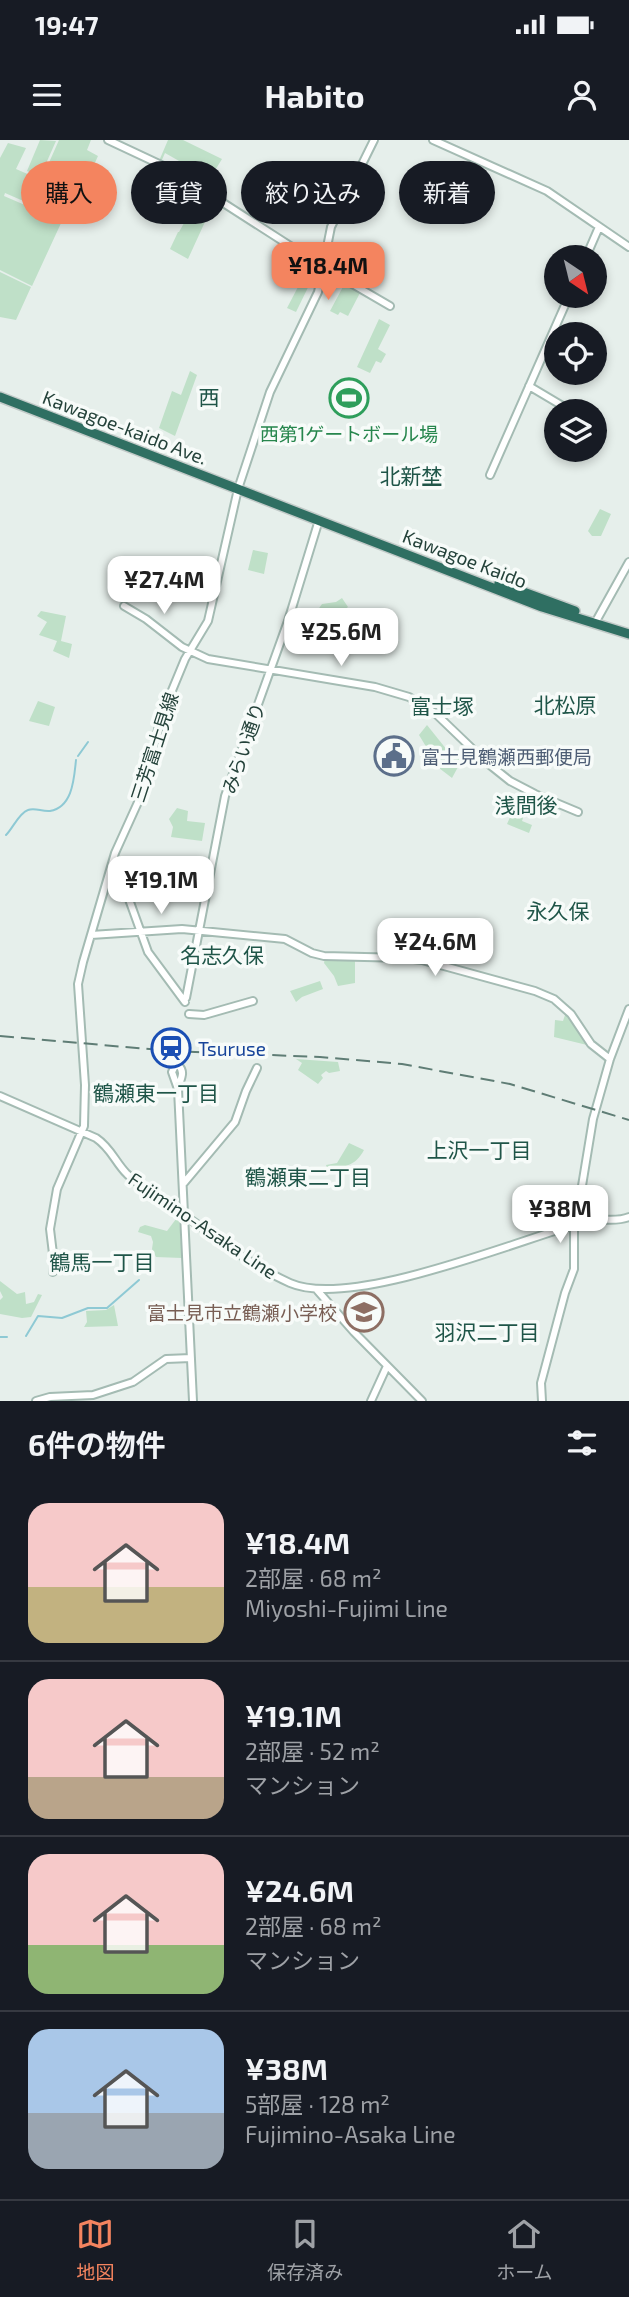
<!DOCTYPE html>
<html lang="ja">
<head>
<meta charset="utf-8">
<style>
	:root { --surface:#171b24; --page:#242831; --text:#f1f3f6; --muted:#9ea1a6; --line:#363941; --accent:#f4845f }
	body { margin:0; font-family:"Exo 2","Noto Sans JP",sans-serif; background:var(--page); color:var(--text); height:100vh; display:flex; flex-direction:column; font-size:26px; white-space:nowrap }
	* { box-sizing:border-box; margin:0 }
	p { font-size:23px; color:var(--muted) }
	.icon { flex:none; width:38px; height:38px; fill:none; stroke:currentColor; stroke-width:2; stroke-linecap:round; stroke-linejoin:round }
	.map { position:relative; height:1261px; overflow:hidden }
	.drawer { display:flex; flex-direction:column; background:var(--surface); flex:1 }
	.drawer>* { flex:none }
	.hud { position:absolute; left:21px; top:21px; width:588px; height:63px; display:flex; gap:14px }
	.needle { width:46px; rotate:145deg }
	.fabs { position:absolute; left:544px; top:105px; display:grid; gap:14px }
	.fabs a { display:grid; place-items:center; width:63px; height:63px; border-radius:50%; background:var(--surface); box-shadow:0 4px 10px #0003; font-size:35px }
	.price { position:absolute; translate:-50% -60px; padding:0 16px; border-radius:14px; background:#fff; color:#222; font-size:23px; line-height:46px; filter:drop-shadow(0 2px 4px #0008) }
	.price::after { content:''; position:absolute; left:50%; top:42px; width:21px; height:16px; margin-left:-10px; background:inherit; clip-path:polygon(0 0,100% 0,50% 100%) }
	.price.current { background:var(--accent); color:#111 }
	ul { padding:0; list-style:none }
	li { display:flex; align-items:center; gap:21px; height:175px; padding:0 28px }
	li+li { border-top:2px solid var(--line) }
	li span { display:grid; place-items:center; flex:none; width:196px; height:140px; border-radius:21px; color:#555 }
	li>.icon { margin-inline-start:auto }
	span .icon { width:84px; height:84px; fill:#fffc; stroke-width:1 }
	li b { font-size:30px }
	h2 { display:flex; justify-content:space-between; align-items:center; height:84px; padding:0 28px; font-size:30px }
	.pill { padding:0 24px; border-radius:32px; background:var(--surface); box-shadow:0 4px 10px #0003; font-size:24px; line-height:63px }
	.pill.current { background:var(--accent); color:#111 }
	.status { display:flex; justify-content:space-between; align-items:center; height:49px; padding:0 35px; background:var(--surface); direction:ltr }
	.status svg { height:19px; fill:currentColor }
	header { display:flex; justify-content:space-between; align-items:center; height:91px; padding:0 28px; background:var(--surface); font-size:32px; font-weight:700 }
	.dock { display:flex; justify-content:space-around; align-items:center; height:98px; border-top:2px solid var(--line); background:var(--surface); font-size:19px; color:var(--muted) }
	.dock a { display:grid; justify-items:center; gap:4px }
	.dock .current { color:var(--accent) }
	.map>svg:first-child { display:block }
	.green { fill:#bfe0c8 }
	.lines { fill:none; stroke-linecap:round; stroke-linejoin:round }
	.stream { stroke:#8ec9d4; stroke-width:2 }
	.secondary-casing { stroke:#a4bbb3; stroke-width:10 }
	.highway-casing { stroke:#c2cac8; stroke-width:12 }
	.secondary { stroke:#fff; stroke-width:6 }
	.highway { stroke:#2f6f62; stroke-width:9 }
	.rail { stroke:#5f7d75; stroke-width:2; stroke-dasharray:14 7; stroke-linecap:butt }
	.labels { text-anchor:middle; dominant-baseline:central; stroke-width:7; stroke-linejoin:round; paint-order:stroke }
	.street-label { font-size:19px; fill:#24423a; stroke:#f7fbf9 }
	.leisure-label { font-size:19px; fill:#27864d; stroke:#f7fbf9 }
	.service-label { font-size:19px; fill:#4e5e75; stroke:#f7fbf9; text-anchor:start }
	.transit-label { font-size:19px; fill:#164399; stroke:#f7fbf9; text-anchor:start }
	.education-label { font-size:19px; fill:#785e54; stroke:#f7fbf9; text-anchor:end }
	.neighbourhood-label { font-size:21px; fill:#1f5548; stroke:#f7fbf9 }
</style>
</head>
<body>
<div class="status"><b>19:47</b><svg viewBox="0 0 49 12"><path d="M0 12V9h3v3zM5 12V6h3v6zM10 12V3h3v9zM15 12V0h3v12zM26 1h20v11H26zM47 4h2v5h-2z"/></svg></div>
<header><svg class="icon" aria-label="menu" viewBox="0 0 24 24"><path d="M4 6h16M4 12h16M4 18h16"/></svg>Habito<svg class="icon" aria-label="person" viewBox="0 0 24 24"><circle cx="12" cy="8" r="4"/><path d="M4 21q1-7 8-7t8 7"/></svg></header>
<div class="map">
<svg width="629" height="1261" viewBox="0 0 629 1261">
	<rect width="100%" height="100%" fill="#e6efeb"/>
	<path class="green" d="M40 0 56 1 40 37 27 31Z
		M59 0H91L87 10 98 16 70 78 32 61Z
		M168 0H183L222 19 206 45 186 31 188 26 165 13 161 22 159 21Z
		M8 3 26 8 16 29 39 39 28 63 5 53 4 56 62 81 32 146 0 130V18Z
		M202 51 215 60 188 119 170 109 178 92H179Z
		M311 122 318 127 296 172 287 168Z
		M0 132 31 147 16 180 0 177Z
		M345 143 361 151 348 176 340 172 338 175 330 171Z
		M379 179 390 185 378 209 386 214 381 223 376 221 370 233 357 227Z
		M190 231 197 235 175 296 159 288 172 251 181 255Z
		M600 369 611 374 601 396H592L588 391Z
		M253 410 268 413 264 434 248 430Z
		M342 458 348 467 328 482 317 471 322 464 336 462Z
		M41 471 66 476 61 501 72 504 69 518 53 511 57 501 39 495 47 482 37 476Z
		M38 561 55 567 49 586 29 581Z
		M427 585 451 615 454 611 464 616 452 638 439 628 419 595Z
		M177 668 188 671 187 681 205 683 202 701 171 697 173 687 169 679Z
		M514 668 525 672 522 681 532 685 529 693 507 684Z
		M325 818 355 821V843L338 846 334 836 324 823Z
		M320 841 323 849 302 857 296 862 290 851Z
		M566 872 588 904 587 905 554 897 555 880 563 881Z
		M296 919 338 922 340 931 329 933 326 931 321 935 323 938 318 944 298 930 302 923Z
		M349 1003 364 1010C355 1027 344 1026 328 1031L326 1025 337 1023Z
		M179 1075 182 1118 156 1117 152 1109 153 1102 151 1096 138 1092 140 1087 145 1085 167 1091Z
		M0 1141 17 1154 25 1152 26 1164 34 1162 38 1154 42 1155 31 1177 22 1178 0 1174V1160L3 1157 0 1151Z
		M114 1165 118 1186 84 1187 87 1182 86 1171 106 1170Z"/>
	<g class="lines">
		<path class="stream" d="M78 616 88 602
			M6 695C13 688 19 673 28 670 35 667 42 672 50 671 73 667 74 638 76 620
			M26 1196 38 1176 62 1178 88 1168H107L139 1140
			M0 1197H7"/>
		<g class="secondary-casing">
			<path id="secondary" d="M108 0 172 30 323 127 390 166
				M433 0 547 51 629 107
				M586 117 599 87
				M529 246 561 265
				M490 335 569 156
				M124 466 146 479 182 507 208 519 375 547 409 557 435 573 485 621 510 641 535 654 578 672
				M595 483 629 422
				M113 721 117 726 148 812 185 862
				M91 795 182 789 285 799 312 813 324 816 405 818 422 820 535 851 554 859 571 874 591 904 610 919
				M186 858 225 656 288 481 319 380
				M189 874 204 875 253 861
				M178 949C179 941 186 933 179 926H175L172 932 178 949 193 1261
				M0 956 96 998C111 1008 115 1022 127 1034 142 1048 162 1059 179 1071 215 1097 250 1125 290 1143 352 1170 520 1099 587 1081 601 1077 615 1083 629 1077
				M183 1044 235 982 246 951 257 928
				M53 1132 54 1122 50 1089 57 1049 84 986 85 945 78 844 83 822 115 713 144 649 161 577 185 519 208 481 238 349 270 252 318 152 331 87 374 0
				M317 1150 354 1192 422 1261
				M36 1261 50 1257 93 1255 133 1242 166 1219 191 1218
				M371 1261 387 1226
				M542 1261 541 1243 565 1153 574 1129V1079L579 1064 593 979 610 919 629 869"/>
		</g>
		<g class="highway-casing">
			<path id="highway" d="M0 257 542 467 629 494
				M499 443 575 471"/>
		</g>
		<use href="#secondary" class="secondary"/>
		<use href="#highway" class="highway"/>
		<path class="rail" d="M0 896 171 911 320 917 402 924 510 944 629 980"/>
	</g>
	<defs>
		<g id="stadium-ring" transform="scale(2.0125)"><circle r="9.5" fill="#f7fbf9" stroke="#2e9e5b" stroke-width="1.5"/><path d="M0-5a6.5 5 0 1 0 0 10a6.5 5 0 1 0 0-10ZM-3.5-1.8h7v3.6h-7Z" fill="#2e9e5b"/></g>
		<g id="civic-ring" transform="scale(2.0125)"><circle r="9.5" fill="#f7fbf9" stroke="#5c6f8a" stroke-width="1.5"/><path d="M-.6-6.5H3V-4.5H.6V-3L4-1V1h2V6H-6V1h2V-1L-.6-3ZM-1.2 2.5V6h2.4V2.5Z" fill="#5c6f8a"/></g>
		<g id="station-ring" transform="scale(2.0125)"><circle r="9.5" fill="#f7fbf9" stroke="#1a4fb4" stroke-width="1.5"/><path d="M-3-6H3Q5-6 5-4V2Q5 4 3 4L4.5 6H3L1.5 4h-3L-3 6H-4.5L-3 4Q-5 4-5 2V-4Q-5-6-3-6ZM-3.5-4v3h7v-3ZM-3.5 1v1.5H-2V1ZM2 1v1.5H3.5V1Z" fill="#1a4fb4"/></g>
		<g id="school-ring" transform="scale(2.0125)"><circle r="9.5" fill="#f7fbf9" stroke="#8d6e63" stroke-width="1.5"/><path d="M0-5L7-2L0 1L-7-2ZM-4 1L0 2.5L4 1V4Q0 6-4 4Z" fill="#8d6e63"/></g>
	</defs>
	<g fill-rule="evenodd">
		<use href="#stadium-ring" x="349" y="258"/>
		<use href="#civic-ring" x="394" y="616"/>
		<use href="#station-ring" x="171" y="908"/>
		<use href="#school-ring" x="364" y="1172"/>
	</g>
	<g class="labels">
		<g class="street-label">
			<text transform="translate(125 287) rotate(21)">Kawagoe-kaido Ave.</text>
			<text transform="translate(465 418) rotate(21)">Kawagoe Kaido</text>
			<text transform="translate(154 607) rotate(-72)">三芳富士見線</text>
			<text transform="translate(243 608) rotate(-71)">みらい通り</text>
			<text transform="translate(203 1085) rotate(34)">Fujimino-Asaka Line</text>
		</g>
		<g class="leisure-label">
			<text x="349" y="293">西第1ゲートボール場</text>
		</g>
		<g class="service-label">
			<text x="421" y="616">富士見鶴瀬西郵便局</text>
		</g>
		<g class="transit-label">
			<text x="198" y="908">Tsuruse</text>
		</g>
		<g class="education-label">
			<text x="337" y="1172">富士見市立鶴瀬小学校</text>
		</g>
		<g class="neighbourhood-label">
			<text x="209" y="256">西</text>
			<text x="411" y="335">北新埜</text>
			<text x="565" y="564">北松原</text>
			<text x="442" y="565">富士塚</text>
			<text x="526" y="664">浅間後</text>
			<text x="558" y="770">永久保</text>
			<text x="222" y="814">名志久保</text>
			<text x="156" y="952">鶴瀬東一丁目</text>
			<text x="479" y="1009">上沢一丁目</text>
			<text x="308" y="1036">鶴瀬東二丁目</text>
			<text x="102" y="1121">鶴馬一丁目</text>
			<text x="487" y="1191">羽沢二丁目</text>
		</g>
	</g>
</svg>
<div class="fabs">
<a><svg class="needle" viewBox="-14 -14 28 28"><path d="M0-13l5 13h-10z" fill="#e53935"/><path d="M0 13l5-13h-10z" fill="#9ea1a6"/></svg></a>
<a><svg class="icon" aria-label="locate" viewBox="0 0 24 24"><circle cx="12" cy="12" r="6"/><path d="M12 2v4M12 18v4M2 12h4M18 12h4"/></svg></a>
<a><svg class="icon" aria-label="layers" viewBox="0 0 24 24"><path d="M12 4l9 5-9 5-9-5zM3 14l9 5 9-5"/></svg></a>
</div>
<b class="price current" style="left:328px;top:162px">¥18.4M</b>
<b class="price" style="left:164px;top:476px">¥27.4M</b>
<b class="price" style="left:341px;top:528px">¥25.6M</b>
<b class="price" style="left:161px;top:776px">¥19.1M</b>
<b class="price" style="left:435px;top:838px">¥24.6M</b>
<b class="price" style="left:560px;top:1105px">¥38M</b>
<div class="hud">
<a class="pill current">購入</a>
<a class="pill">賃貸</a>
<a class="pill">絞り込み</a>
<a class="pill">新着</a>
</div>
</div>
<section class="drawer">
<h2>6件の物件<svg class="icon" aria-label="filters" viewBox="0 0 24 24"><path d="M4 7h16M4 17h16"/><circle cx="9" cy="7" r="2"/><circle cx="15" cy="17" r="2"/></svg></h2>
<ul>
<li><span style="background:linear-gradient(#f6c9c9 60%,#c2b280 0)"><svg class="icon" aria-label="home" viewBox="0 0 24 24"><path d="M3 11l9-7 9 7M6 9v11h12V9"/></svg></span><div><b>¥18.4M</b><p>2部屋 · 68 m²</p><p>Miyoshi-Fujimi Line</p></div></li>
<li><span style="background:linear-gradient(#f6c9c9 70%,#b9a48a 0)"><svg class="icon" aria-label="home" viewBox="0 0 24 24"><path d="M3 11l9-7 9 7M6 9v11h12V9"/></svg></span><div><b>¥19.1M</b><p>2部屋 · 52 m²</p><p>マンション</p></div></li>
<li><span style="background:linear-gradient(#f6c9c9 65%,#8fb573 0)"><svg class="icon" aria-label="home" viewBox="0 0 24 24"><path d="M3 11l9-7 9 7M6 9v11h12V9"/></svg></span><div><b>¥24.6M</b><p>2部屋 · 68 m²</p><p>マンション</p></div></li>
<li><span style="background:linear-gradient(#a9c7e8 60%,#9aa5b1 0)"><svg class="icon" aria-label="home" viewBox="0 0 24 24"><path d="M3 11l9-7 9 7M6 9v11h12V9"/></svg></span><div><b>¥38M</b><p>5部屋 · 128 m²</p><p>Fujimino-Asaka Line</p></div></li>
</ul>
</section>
<nav class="dock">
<a class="current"><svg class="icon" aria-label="map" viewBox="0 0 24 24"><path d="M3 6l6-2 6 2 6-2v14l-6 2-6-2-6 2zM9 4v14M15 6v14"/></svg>地図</a>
<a><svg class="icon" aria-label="saved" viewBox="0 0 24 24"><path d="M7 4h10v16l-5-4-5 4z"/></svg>保存済み</a>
<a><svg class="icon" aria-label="home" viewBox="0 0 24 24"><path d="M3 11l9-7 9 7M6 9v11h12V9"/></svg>ホーム</a>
</nav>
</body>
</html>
